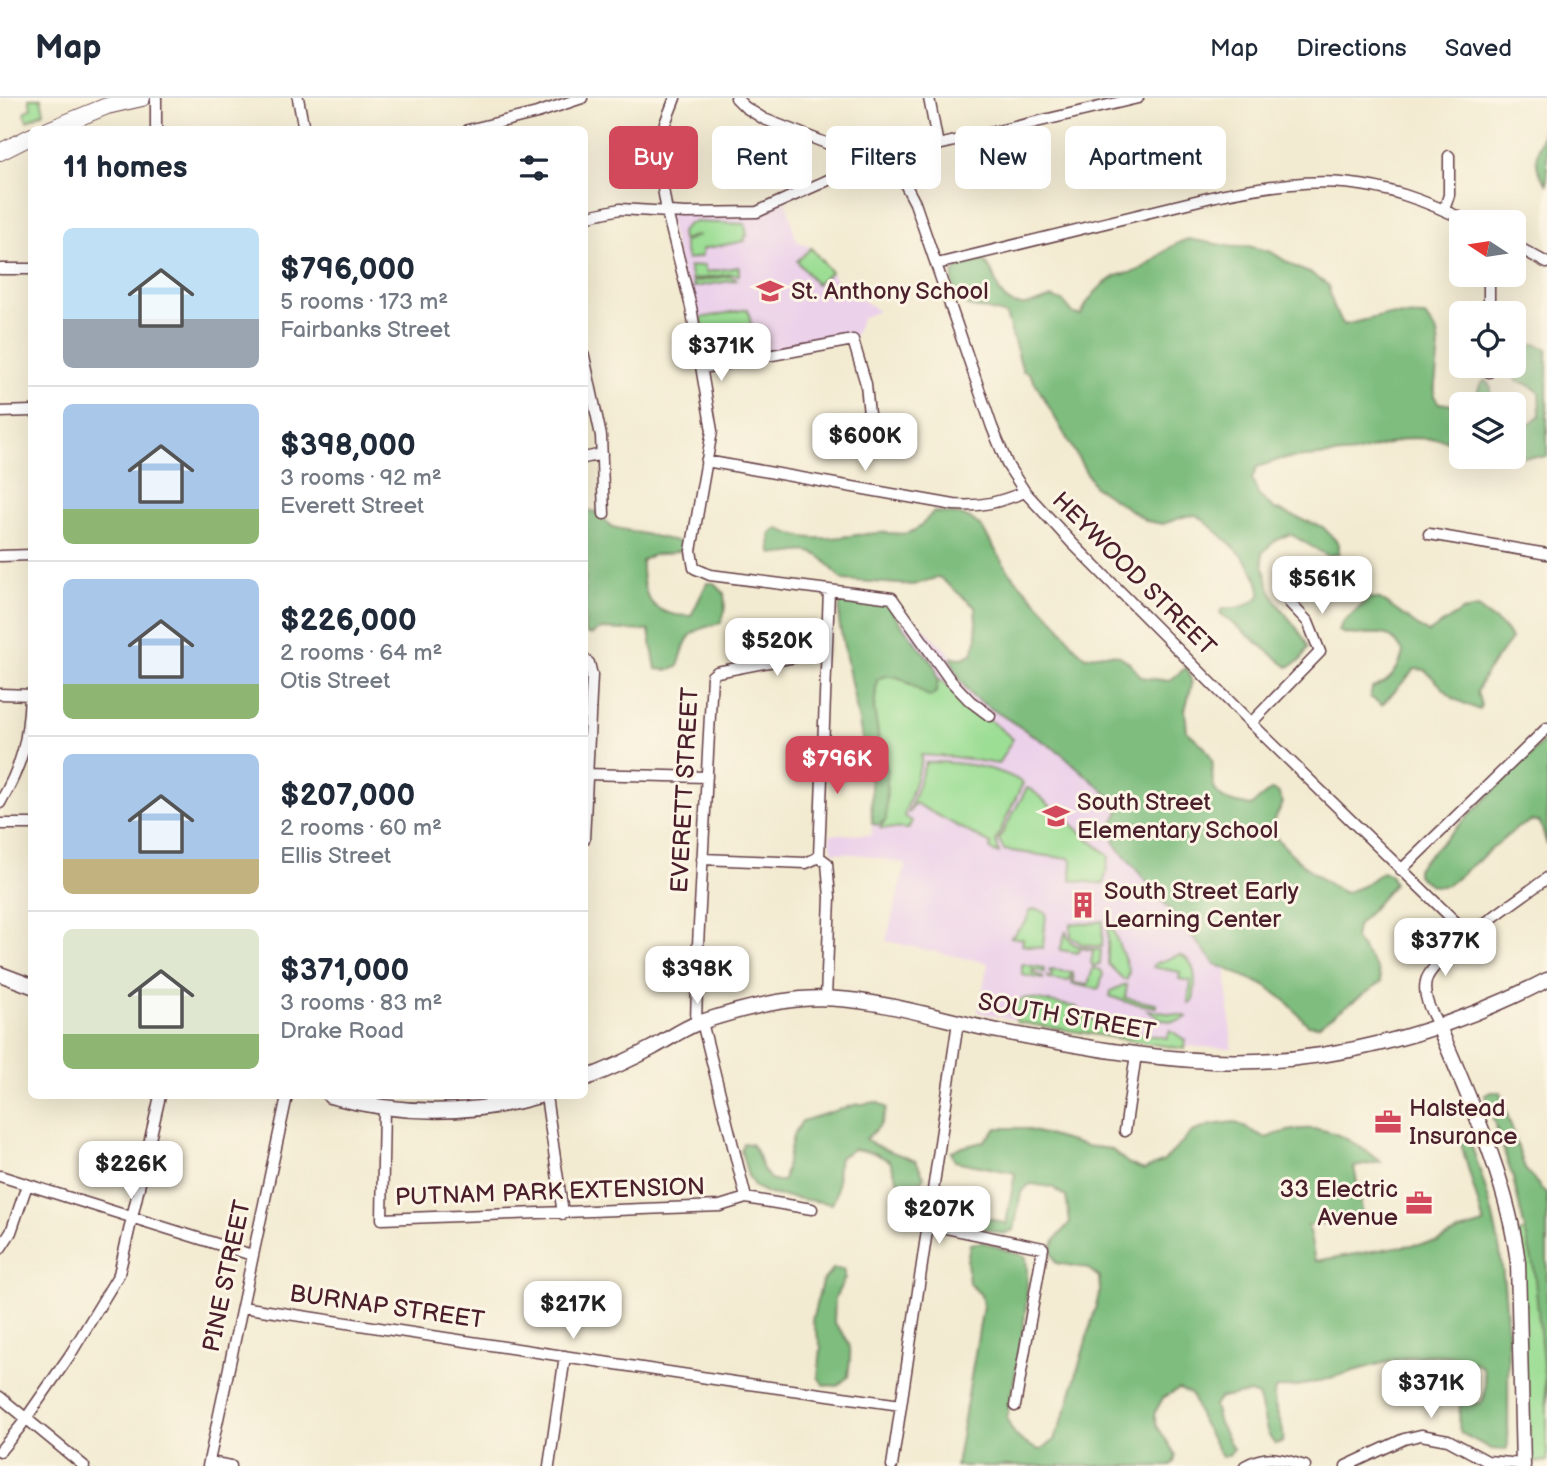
<!DOCTYPE html>
<html lang="en">
<head>
<meta charset="utf-8">
<style>
	:root { --surface:#fff; --page:#f6f6f7; --text:#1f2937; --muted:#747a83; --line:#e0e1e3; --accent:#d1495b }
	body { margin:0; font-family:"Balsamiq Sans",sans-serif; background:var(--page); color:var(--text); height:100vh; display:flex; flex-direction:column; font-size:26px; white-space:nowrap }
	* { box-sizing:border-box; margin:0 }
	p { font-size:23px; color:var(--muted) }
	.icon { flex:none; width:38px; height:38px; fill:none; stroke:currentColor; stroke-width:2; stroke-linecap:round; stroke-linejoin:round }
	.map { position:relative; flex:1; overflow:hidden }
	.side { position:absolute; left:28px; top:28px; width:560px; height:973px; display:flex; flex-direction:column; background:var(--surface); border-radius:10px; box-shadow:0 7px 28px #0002 }
	.side>* { flex:none }
	.guide { position:absolute; left:609px; top:28px; width:665px; height:63px; display:flex; gap:14px }
	.needle { width:46px; rotate:282deg }
	.controls { position:absolute; left:1449px; top:112px; display:grid; gap:14px }
	.controls a { display:grid; place-items:center; width:77px; height:77px; border-radius:10px; background:var(--surface); box-shadow:0 7px 28px #0002; font-size:35px }
	.price { position:absolute; translate:-50% -60px; padding:0 16px; border-radius:14px; background:#fff; color:#222; font-size:23px; line-height:46px; filter:drop-shadow(0 2px 4px #0008) }
	.price::after { content:''; position:absolute; left:50%; top:42px; width:21px; height:16px; margin-left:-10px; background:inherit; clip-path:polygon(0 0,100% 0,50% 100%) }
	.price.current { background:var(--accent); color:#fff }
	ul { padding:0; list-style:none }
	li { display:flex; align-items:center; gap:21px; height:175px; padding:0 35px }
	li+li { border-top:2px solid var(--line) }
	li span { display:grid; place-items:center; flex:none; width:196px; height:140px; border-radius:10px; color:#555 }
	li>.icon { margin-inline-start:auto }
	span .icon { width:84px; height:84px; fill:#fffc; stroke-width:1 }
	li b { font-size:30px }
	h2 { display:flex; justify-content:space-between; align-items:center; height:84px; padding:0 35px; font-size:30px }
	.pill { padding:0 24px; border-radius:10px; background:var(--surface); box-shadow:0 7px 28px #0002; font-size:24px; line-height:63px }
	.pill.current { background:var(--accent); color:#fff }
	header { display:flex; align-items:center; gap:42px; box-sizing:border-box; height:98px; padding:0 35px; background:var(--surface); border-bottom:2px solid var(--line) }
	header strong { font-size:33px }
	nav { display:flex; gap:38px; margin-inline-start:auto; font-size:24px }
	.map>svg:first-child { display:block }
	.built { fill:#ecd1ea }
	.green { fill:#9dde95; stroke:#747e60; stroke-width:2 }
	.forest { fill:#7ebd7e; stroke:#646e54; stroke-width:2 }
	.lines { fill:none; stroke-linecap:round; stroke-linejoin:round }
	.minor-casing { stroke:#633e44; stroke-width:13 }
	.major-casing { stroke:#633e44; stroke-width:17 }
	.highway-casing { stroke:#633e44; stroke-width:18 }
	.minor { stroke:#fff; stroke-width:10 }
	.major { stroke:#fff; stroke-width:14 }
	.highway { stroke:#fff; stroke-width:16 }
	.labels { text-anchor:middle; dominant-baseline:central; stroke-width:6; stroke-linejoin:round; paint-order:stroke }
	.poi-label { font-size:24px; fill:#4a1f2b; stroke:#fcf5e5; text-anchor:start }
	.street-label { font-size:24px; fill:#4a1f2b; stroke:#fcf5e5 }
</style>
</head>
<body>
<header>
<strong>Map</strong>
<nav><a>Map</a><a>Directions</a><a>Saved</a></nav>
</header>
<div class="map">
<svg width="1547" height="1368" viewBox="0 0 1547 1368">
	<rect width="100%" height="100%" fill="#fcf5e5"/>
	<filter id="ink" filterUnits="userSpaceOnUse"><feTurbulence type="fractalNoise" baseFrequency=".0143" numOctaves="2"/><feDisplacementMap in="SourceGraphic" scale="14" xChannelSelector="R" yChannelSelector="G"/><feConvolveMatrix kernelMatrix="1 2 1 2 8 2 1 2 1" color-interpolation-filters="sRGB"/></filter>
	<filter id="wash" filterUnits="userSpaceOnUse"><feTurbulence type="fractalNoise" baseFrequency=".00686" numOctaves="4" result="noise"/><feDisplacementMap in="SourceGraphic" scale="28" xChannelSelector="R" yChannelSelector="G"/><feGaussianBlur stdDeviation="1.57" result="paint"/><feColorMatrix in="noise" values="0 0 0 0 0 0 0 0 0 0 0 0 0 0 0 0 0 1.4 0 .05"/><feComposite in="paint" operator="in"/></filter>
	<g filter="url(#wash)">
		<rect width="100%" height="100%" fill="#f3ebd1"/>
		<path class="built" d="M786 102 796 142 811 150 837 182 878 213 862 220 853 242 703 270 667 114 747 115Z
			M841 498 886 503 900 525 917 523 974 580 1217 696 1286 763 1195 831 1226 871 1232 950 1172 948 1023 924 978 914 988 865 886 843 906 766 864 757 833 754 830 743V736L872 737 871 685 839 524Z"/>
		<path class="green" d="M29 0H41L44 14 27 23 24 14 31 10Z
			M694 124 745 126 747 138 744 139 745 143 702 151V158L687 162 683 144 699 137 682 142 681 134 687 127Z
			M811 150 831 174 816 186 797 163Z
			M704 167 706 174 739 169V177L731 176 692 182 689 169Z
			M730 178 737 182 694 189 693 184Z
			M748 211 753 236 706 242 701 220Z
			M887 576 895 577 930 599 936 594 938 581 943 584 1013 641 998 666 954 659 921 657 922 662 904 718 912 723 908 731 880 730 886 721 887 670 880 649 874 611 877 582Z
			M926 664C957 664 997 668 1023 685L996 742 999 755 994 754 990 750 991 746 915 705 908 716Z
			M1027 690 1032 692 1109 758 1104 786 1071 782 1072 762 1066 759 1062 760 1004 752 999 741Z
			M1037 811 1046 815 1043 850 1022 847 1023 841 1011 839 1026 824 1030 812Z
			M1103 823 1102 849 1082 846 1071 839V825L1087 826Z
			M1111 826 1129 873 1127 882H1124L1108 866V827Z
			M1066 833C1069 851 1086 849 1101 852L1100 866 1093 868 1091 865 1093 852 1080 850 1078 855 1060 852Z
			M1179 857C1198 862 1196 887 1193 903L1188 905 1191 883 1179 881 1180 874 1153 869 1154 866Z
			M1022 866 1044 870V874L1033 872 1032 875 1043 879V881L1022 877Z
			M1093 870 1101 872 1103 876 1099 891 1072 886 1073 875 1074 885 1088 887Z
			M1050 872 1072 874 1069 883 1049 881 1048 879 1051 880 1052 875 1049 874Z
			M1123 887H1127L1125 900 1156 906V909L1126 904 1110 898 1111 893Z
			M1027 900 1077 909 1079 916 1117 931 1167 940 1170 932 1185 942 1184 951 1172 949 1017 924 1014 916H1010C1012 907 1019 901 1027 900Z
			M1147 912 1185 918 1187 919C1174 928 1158 921 1147 912Z
			M1547 1129V1363L1523 1366 1514 1136Z"/>
		<path class="forest" d="M1547 30V86C1530 67 1538 54 1544 31Z
			M1188 141 1234 149 1248 148 1271 154 1297 170 1312 176 1328 187 1334 211 1344 227 1386 217 1425 218 1437 235 1439 249 1434 298 1439 305 1461 308V346L1440 341 1410 340 1355 355 1281 361 1257 369 1252 381 1259 398 1275 411 1323 429 1339 446V455L1328 458 1290 436 1276 442 1262 455C1263 471 1268 488 1276 503 1286 519 1301 531 1308 549L1301 562 1288 569 1220 515 1223 510C1240 511 1248 508 1260 498 1262 468 1219 435 1197 417L1186 418 1163 426 1147 423 1094 388 1041 295 1029 275 1023 273 1006 217C990 211 974 211 959 205 952 188 946 173 966 165 973 163 977 162 984 163 994 174 993 179 999 192 1010 216 1034 206 1052 199L1064 204 1074 216 1081 217C1088 200 1102 184 1119 177 1127 175 1134 175 1141 171 1159 160 1168 147 1188 141Z
			M1535 246 1547 251V359H1495H1514V330L1527 328 1540 317 1539 294 1531 288 1518 283 1503 268H1514V247Z
			M1485 282 1491 289V306H1468L1474 303 1480 287Z
			M585 412 596 414 612 429 681 444 682 451C669 459 654 452 642 463 641 500 652 518 691 518L707 485H714L724 495 725 513 721 525C686 533 688 537 678 569L669 572 656 571 649 533 601 531 591 537 585 535Z
			M933 414 961 417 973 422 982 430 1008 473 1057 525 1074 548 1086 559C1116 553 1123 554 1141 579L1169 583 1187 569 1192 586 1185 612 1187 633C1196 641 1208 650 1212 662 1214 668 1211 677 1213 684 1216 704 1234 704 1251 708L1271 692 1278 694 1283 705 1273 724 1271 734C1293 759 1315 780 1345 795L1363 788 1382 774 1390 776 1394 786 1357 828 1355 841 1378 872 1381 884 1318 928 1308 927 1286 903 1266 888 1215 866 1115 746 1112 727 1119 713 1113 701 1061 655 973 599 960 582 951 561 953 559 962 560 972 556 977 539 975 509 939 479 913 487 843 482C834 476 829 464 819 458 803 447 787 460 771 455L770 437 778 430C812 449 845 436 880 435 889 434 900 437 908 435 919 432 926 422 933 414Z
			M840 500 886 503 900 525 935 568 938 581 936 594 930 599C915 590 894 569 877 582L874 611 880 649 887 670 886 721 879 727 872 726 871 685 839 524Z
			M1370 500 1380 501 1428 535 1462 513 1478 510C1490 521 1505 526 1511 541L1485 576 1477 594 1481 607 1479 612 1454 601 1425 572 1415 571 1382 607 1370 599 1372 590C1389 585 1399 572 1403 554 1385 521 1365 545 1338 533L1343 524Z
			M1547 640V747L1540 724 1531 723 1517 730 1448 787C1434 791 1428 786 1417 777V771L1421 765Z
			M1492 994H1500L1525 1071 1547 1097V1309L1534 1171 1513 1080 1485 997Z
			M877 1004 887 1010 881 1026 866 1041 874 1047 916 1063 924 1078 917 1091 906 1094 897 1081 890 1063 874 1055 854 1051 839 1060C835 1079 841 1091 832 1106L769 1096 755 1089 748 1078 741 1053 743 1045 751 1046C763 1060 757 1071 773 1083H783L793 1038 802 1023 854 1007Z
			M1234 1024 1266 1040C1316 1020 1341 1034 1381 1064L1354 1069 1363 1117 1308 1128 1315 1163 1396 1149 1438 1144 1460 1133 1484 1126 1460 1042 1463 1036 1467 1035C1483 1079 1497 1123 1502 1169 1510 1228 1508 1287 1508 1346L1506 1352 1491 1351 1461 1335 1459 1329 1460 1306 1481 1305C1488 1294 1485 1282 1483 1270 1439 1239 1360 1273 1313 1285 1300 1288 1287 1289 1275 1291 1270 1310 1286 1326 1283 1344L1275 1346C1264 1336 1264 1312 1258 1298L1250 1295 1220 1300 1214 1308 1219 1325 1233 1351 1229 1357 1222 1359 1202 1324 1191 1296 1179 1291 1163 1300 1154 1316 1157 1328 1176 1357 1174 1364 1169 1368H956L983 1208 981 1197 969 1185 967 1163 970 1146 983 1144 1026 1159C1032 1206 1015 1273 1007 1320 1012 1338 1023 1346 1040 1352L1054 1342 1067 1310 1100 1193 1099 1179 1087 1170 1056 1165 1051 1153 1055 1142 1070 1124 1066 1099 1052 1089 1030 1086 1021 1094 1014 1132 1003 1136 941 1119V1111L956 1109 1006 1126 1015 1075 955 1063 951 1054 958 1050 983 1044 997 1030H1022L1086 1048 1111 1051 1129 1066 1144 1072 1164 1063 1192 1034 1211 1027Z
			M833 1171H843L845 1180 835 1200 834 1225C855 1248 851 1249 848 1279L837 1288 824 1287 818 1279 821 1249 812 1222 822 1184Z"/>
	</g>
	<g filter="url(#ink)">
		<g class="lines">
			<g class="minor-casing">
				<path id="minor" d="M156 0V32
					M298 0 304 32
					M675 0 662 33 657 55 667 114 691 209 712 333 691 453 694 470 710 477 892 500 950 582 970 603 990 618
					M736 0 745 9 764 21 872 63
					M929 0 938 47
					M468 32 537 15 582 0
					M892 61 915 105 992 329 1008 368 1025 394 1073 446 1251 625 1470 838
					M1444 112 1449 97V58
					M584 119 620 111 686 115 757 114 866 65 892 61 938 47 1138 0
					M1514 147 1547 165
					M937 166 1220 97C1321 77 1375 77 1469 124
					M0 171H32
					M1489 215V177
					M584 258 601 338 604 416
					M703 270 853 242 866 286 870 327
					M1489 274V268
					M0 314 32 313
					M584 360 602 356
					M706 363 954 407C983 409 999 404 1025 394
					M1429 436 1547 456
					M0 458 32 457
					M584 561 589 565 592 577 584 742
					M0 596 32 597
					M1251 625 1320 554 1308 524 1289 504
					M584 676 707 679
					M0 705C23 666 28 641 30 597
					M0 726H32
					M702 761 806 765 819 759
					M1401 772 1547 630
					M826 900 830 799 827 765 819 759 829 492
					M702 924 746 1100
					M696 926 698 847 712 578 717 574 826 553
					M1439 929C1432 915 1422 899 1426 883 1431 859 1524 798 1547 780
					M546 998 563 1116
					M384 1009 382 1121 720 1108 746 1100 812 1111
					M1125 1033 1136 956
					M0 1078 252 1157
					M926 1126 1043 1150 1015 1308
					M0 1151 11 1134 27 1087
					M242 1209 734 1284 901 1307
					M0 1299 84 1368
					M0 1353 20 1329 70 1257 119 1176 160 998
					M209 1364 231 1368
					M208 1368 287 998
					M549 1368 565 1258
					M892 1368 958 924
					M1245 1368C1269 1355 1280 1361 1305 1368
					M1346 1368 1404 1341 1421 1337 1448 1342 1487 1363 1523 1366"/>
			</g>
			<g class="major-casing">
				<path id="major" d="M0 876 32 888
					M1439 929C1471 1005 1508 1083 1518 1165L1523 1368
					M584 981C607 972 630 962 652 950 667 942 682 931 698 925 731 914 766 904 801 901 869 896 936 921 1003 934 1072 947 1142 960 1212 963 1329 968 1444 935 1547 882
					M330 998C399 1017 470 1018 539 998"/>
			</g>
			<g class="highway-casing">
				<path id="highway" d="M48 32 107 8 142 0
					M0 54 32 38"/>
			</g>
			<use href="#minor" class="minor"/>
			<use href="#major" class="major"/>
			<use href="#highway" class="highway"/>
		</g>
	</g>
	<defs>
		<g id="school-bare" transform="scale(2.1)"><path d="M0-5L7-2L0 1L-7-2ZM-4 1L0 2.5L4 1V4Q0 6-4 4Z" fill="#d1495b" stroke="#fcf5e5" stroke-width="2.5" paint-order="stroke"/></g>
		<g id="building-bare" transform="scale(2.1)"><path d="M-4-6H4V6H1V3H-1V6H-4ZM-2.5-4.3h1.7v1.8h-1.7ZM.8-4.3h1.7v1.8H.8ZM-2.5-1h1.7V.8h-1.7ZM.8-1h1.7V.8H.8Z" fill="#d1495b" stroke="#fcf5e5" stroke-width="2.5" paint-order="stroke"/></g>
		<g id="office-bare" transform="scale(2.1)"><path d="M-6-3h4V-5.5h4V-3h4V5H-6ZM-1-4.5V-3h2v-1.5ZM-6 0V1H6V0Z" fill="#d1495b" stroke="#fcf5e5" stroke-width="2.5" paint-order="stroke"/></g>
	</defs>
	<g fill-rule="evenodd">
		<use href="#school-bare" x="770" y="193"/>
		<use href="#school-bare" x="1056" y="718"/>
		<use href="#building-bare" x="1083" y="807"/>
		<use href="#office-bare" x="1388" y="1024"/>
		<use href="#office-bare" x="1419" y="1105"/>
	</g>
	<g class="labels">
		<g class="poi-label">
			<text x="791" y="193">St. Anthony School</text>
			<text x="1077" y="704">South Street<tspan x="1077" dy="28">Elementary School</tspan></text>
			<text x="1104" y="793">South Street Early<tspan x="1104" dy="28">Learning Center</tspan></text>
			<text x="1409" y="1010">Halstead<tspan x="1409" dy="28">Insurance</tspan></text>
			<text x="1398" y="1091" text-anchor="end">33 Electric<tspan x="1398" dy="28">Avenue</tspan></text>
		</g>
		<g class="street-label">
			<text transform="translate(1134 476) rotate(45)">HEYWOOD STREET</text>
			<text transform="translate(685 692) rotate(-87)">EVERETT STREET</text>
			<text transform="translate(1067 919) rotate(10)">SOUTH STREET</text>
			<text transform="translate(550 1094) rotate(-2)">PUTNAM PARK EXTENSION</text>
			<text transform="translate(227 1178) rotate(-78)">PINE STREET</text>
			<text transform="translate(387 1209) rotate(8)">BURNAP STREET</text>
		</g>
	</g>
</svg>
<div class="controls">
<a><svg class="needle" viewBox="-14 -14 28 28"><path d="M0-13l5 13h-10z" fill="#e53935"/><path d="M0 13l5-13h-10z" fill="#747a83"/></svg></a>
<a><svg class="icon" aria-label="locate" viewBox="0 0 24 24"><circle cx="12" cy="12" r="6"/><path d="M12 2v4M12 18v4M2 12h4M18 12h4"/></svg></a>
<a><svg class="icon" aria-label="layers" viewBox="0 0 24 24"><path d="M12 4l9 5-9 5-9-5zM3 14l9 5 9-5"/></svg></a>
</div>
<b class="price" style="left:721px;top:285px">$371K</b>
<b class="price" style="left:865px;top:375px">$600K</b>
<b class="price" style="left:1322px;top:518px">$561K</b>
<b class="price" style="left:777px;top:580px">$520K</b>
<b class="price current" style="left:837px;top:698px">$796K</b>
<b class="price" style="left:1445px;top:880px">$377K</b>
<b class="price" style="left:697px;top:908px">$398K</b>
<b class="price" style="left:131px;top:1103px">$226K</b>
<b class="price" style="left:939px;top:1148px">$207K</b>
<b class="price" style="left:573px;top:1243px">$217K</b>
<b class="price" style="left:1431px;top:1322px">$371K</b>
<div class="guide">
<a class="pill current">Buy</a>
<a class="pill">Rent</a>
<a class="pill">Filters</a>
<a class="pill">New</a>
<a class="pill">Apartment</a>
</div>
<section class="side">
<h2>11 homes<svg class="icon" aria-label="filters" viewBox="0 0 24 24"><path d="M4 7h16M4 17h16"/><circle cx="9" cy="7" r="2"/><circle cx="15" cy="17" r="2"/></svg></h2>
<ul>
<li><span style="background:linear-gradient(#bfe0f5 65%,#9aa5b1 0)"><svg class="icon" aria-label="home" viewBox="0 0 24 24"><path d="M3 11l9-7 9 7M6 9v11h12V9"/></svg></span><div><b>$796,000</b><p>5 rooms · 173 m²</p><p>Fairbanks Street</p></div></li>
<li><span style="background:linear-gradient(#a9c7e8 75%,#8fb573 0)"><svg class="icon" aria-label="home" viewBox="0 0 24 24"><path d="M3 11l9-7 9 7M6 9v11h12V9"/></svg></span><div><b>$398,000</b><p>3 rooms · 92 m²</p><p>Everett Street</p></div></li>
<li><span style="background:linear-gradient(#a9c7e8 75%,#8fb573 0)"><svg class="icon" aria-label="home" viewBox="0 0 24 24"><path d="M3 11l9-7 9 7M6 9v11h12V9"/></svg></span><div><b>$226,000</b><p>2 rooms · 64 m²</p><p>Otis Street</p></div></li>
<li><span style="background:linear-gradient(#a9c7e8 75%,#c2b280 0)"><svg class="icon" aria-label="home" viewBox="0 0 24 24"><path d="M3 11l9-7 9 7M6 9v11h12V9"/></svg></span><div><b>$207,000</b><p>2 rooms · 60 m²</p><p>Ellis Street</p></div></li>
<li><span style="background:linear-gradient(#dfe7d0 75%,#8fb573 0)"><svg class="icon" aria-label="home" viewBox="0 0 24 24"><path d="M3 11l9-7 9 7M6 9v11h12V9"/></svg></span><div><b>$371,000</b><p>3 rooms · 83 m²</p><p>Drake Road</p></div></li>
</ul>
</section>
</div>
</body>
</html>
